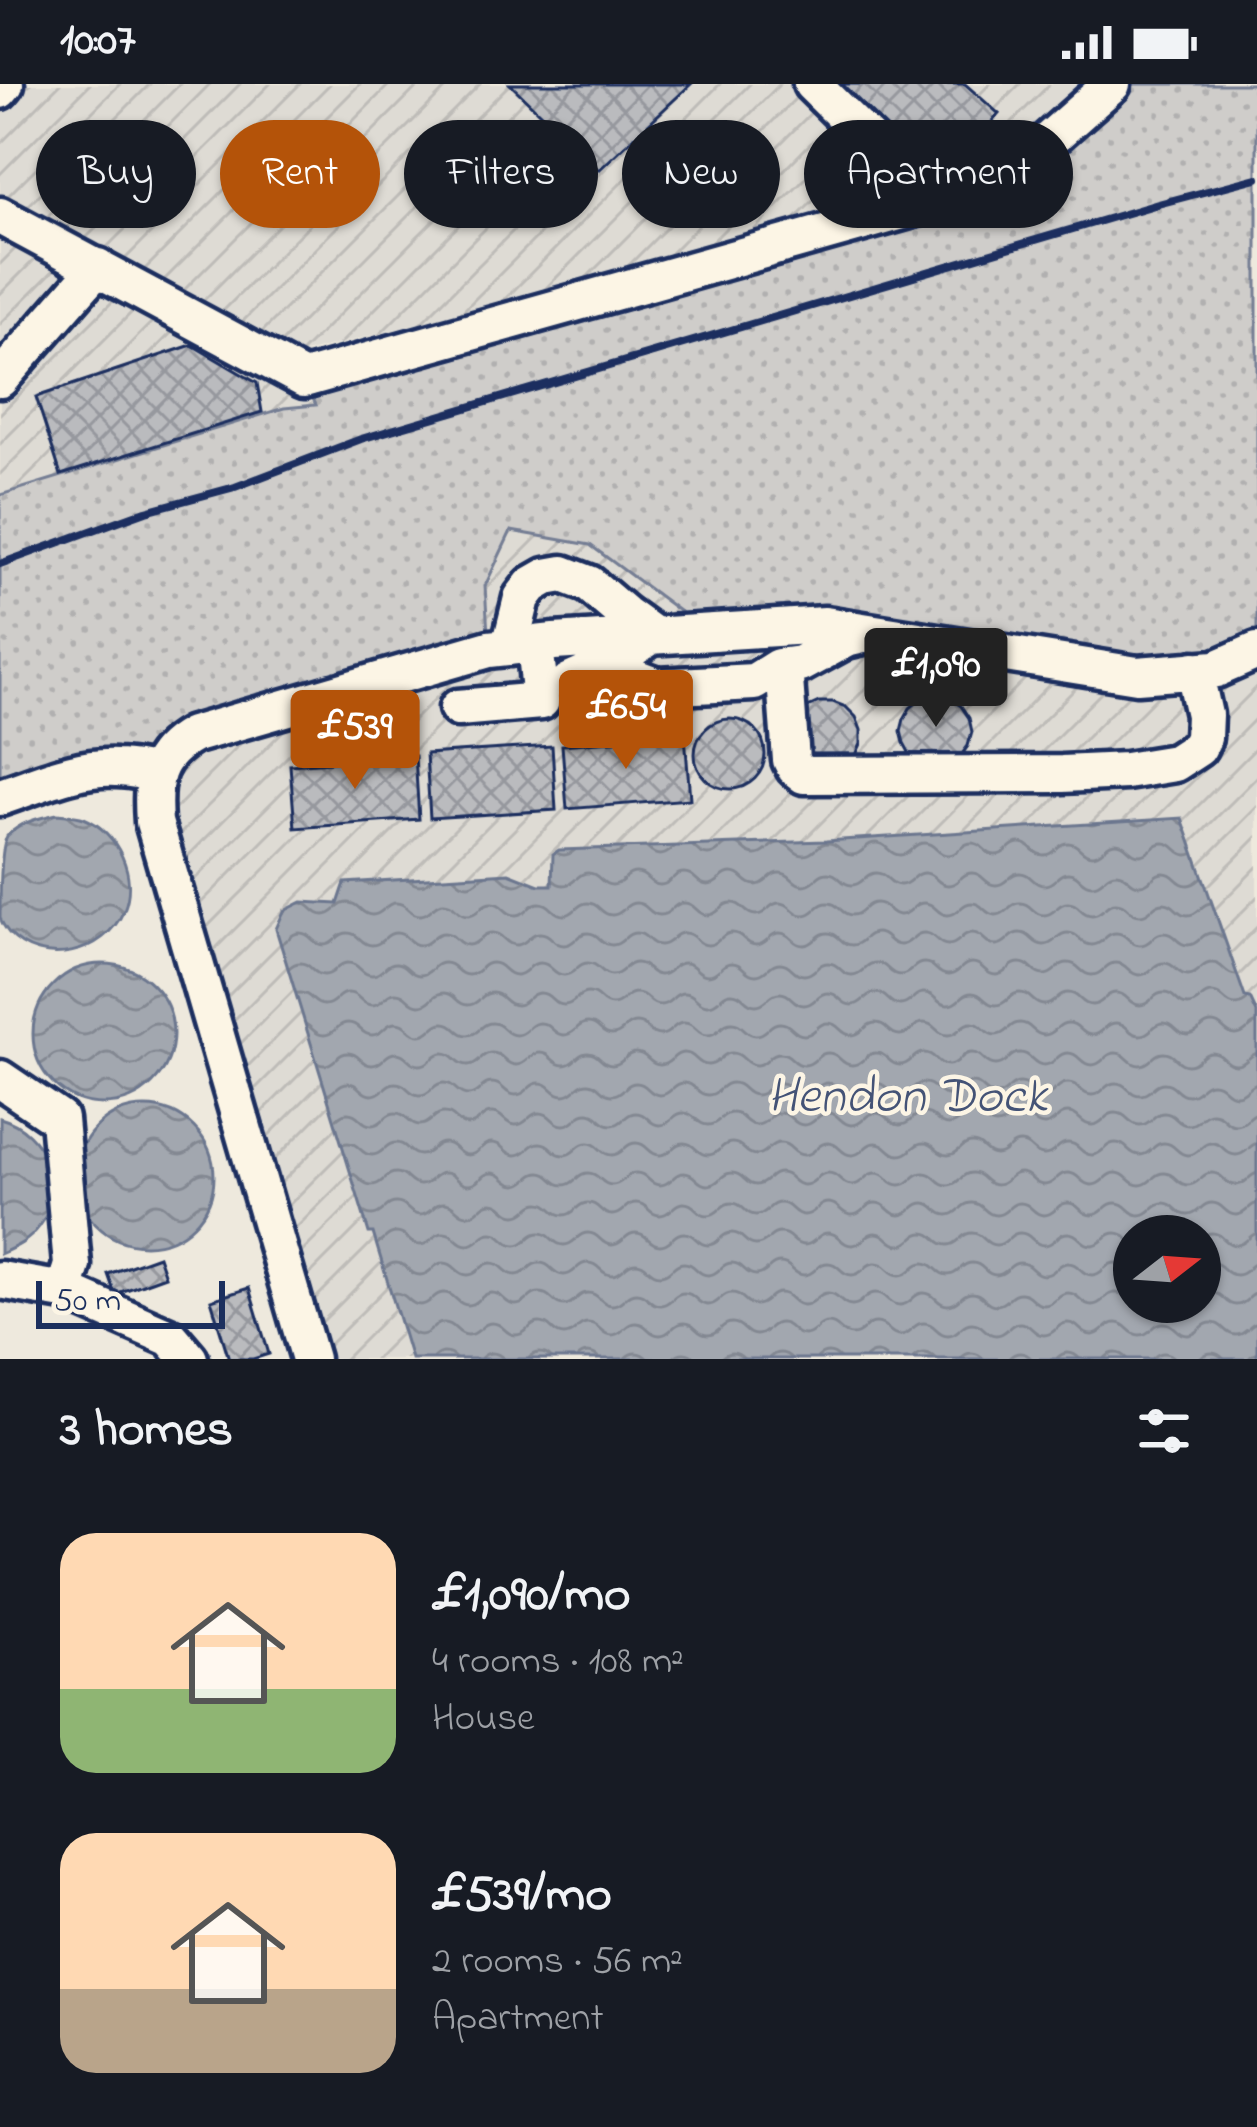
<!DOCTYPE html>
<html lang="en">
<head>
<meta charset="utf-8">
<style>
	:root { --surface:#171b24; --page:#20242c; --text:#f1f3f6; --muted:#9ea1a6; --accent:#b45309 }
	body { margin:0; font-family:"Indie Flower",sans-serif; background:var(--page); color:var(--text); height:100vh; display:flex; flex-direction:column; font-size:45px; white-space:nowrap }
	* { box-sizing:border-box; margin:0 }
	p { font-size:39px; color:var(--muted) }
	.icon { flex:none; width:66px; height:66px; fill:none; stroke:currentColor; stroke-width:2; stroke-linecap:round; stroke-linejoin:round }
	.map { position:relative; height:1275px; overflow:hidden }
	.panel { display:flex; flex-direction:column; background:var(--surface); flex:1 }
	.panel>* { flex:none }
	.guide { position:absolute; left:36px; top:36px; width:1185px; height:108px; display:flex; gap:24px }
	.needle { width:78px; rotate:73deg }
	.fabs { position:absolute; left:1113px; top:1131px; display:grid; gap:24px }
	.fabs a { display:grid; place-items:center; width:108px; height:108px; border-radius:50%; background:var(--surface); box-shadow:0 3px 9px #0004; font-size:60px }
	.scale { position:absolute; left:36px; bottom:30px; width:189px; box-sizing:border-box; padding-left:12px; border:6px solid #1b2f5e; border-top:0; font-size:33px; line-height:42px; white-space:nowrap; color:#1b2f5e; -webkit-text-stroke:9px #fcf5e5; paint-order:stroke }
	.price { position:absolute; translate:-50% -102px; padding:0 27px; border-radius:12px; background:var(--accent); color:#fff; font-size:39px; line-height:78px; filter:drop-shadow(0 3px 6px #0008) }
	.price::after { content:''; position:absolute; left:50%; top:72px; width:36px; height:27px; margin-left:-18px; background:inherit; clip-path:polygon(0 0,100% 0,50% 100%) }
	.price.selected { background:#222; color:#fff }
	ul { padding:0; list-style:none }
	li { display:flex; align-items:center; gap:36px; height:300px; padding:0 60px }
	li span { display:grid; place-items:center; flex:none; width:336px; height:240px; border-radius:36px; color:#555 }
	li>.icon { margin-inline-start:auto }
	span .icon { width:144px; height:144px; fill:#fffc; stroke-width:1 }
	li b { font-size:51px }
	h2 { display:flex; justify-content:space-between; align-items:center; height:144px; padding:0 60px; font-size:51px }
	.tag { padding:0 42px; border-radius:54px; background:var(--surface); box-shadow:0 3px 9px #0004; font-size:42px; line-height:108px }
	.tag.selected { background:var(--accent); color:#fff }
	.status { display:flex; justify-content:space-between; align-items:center; height:84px; padding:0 60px; background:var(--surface); direction:ltr }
	.status svg { height:33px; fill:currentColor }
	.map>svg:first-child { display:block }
	.industrial { fill:url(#industrial-furrows); fill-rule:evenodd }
	.green { fill:url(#green-dots); stroke:#757e94; stroke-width:3 }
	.water { fill:url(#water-waves); stroke:#6c778f; stroke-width:3; fill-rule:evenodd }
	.building { fill:url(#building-cross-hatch); stroke:#1b2f5e; stroke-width:3 }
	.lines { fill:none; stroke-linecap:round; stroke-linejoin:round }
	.minor-casing { stroke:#1b2f5e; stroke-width:45 }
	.minor { stroke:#fcf5e5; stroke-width:36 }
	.rail { stroke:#1b2f5e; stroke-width:8 }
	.labels { text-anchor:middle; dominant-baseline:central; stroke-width:9; stroke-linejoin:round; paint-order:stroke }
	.water-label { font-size:51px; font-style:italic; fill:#445376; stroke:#fcf5e5 }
</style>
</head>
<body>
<div class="status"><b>10:07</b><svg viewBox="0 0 49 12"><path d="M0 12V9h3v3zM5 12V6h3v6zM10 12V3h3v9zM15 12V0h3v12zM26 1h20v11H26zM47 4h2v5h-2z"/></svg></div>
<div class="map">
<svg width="1257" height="1275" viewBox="0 0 1257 1275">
	<defs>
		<pattern id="industrial-furrows" width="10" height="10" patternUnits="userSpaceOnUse" patternTransform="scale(3)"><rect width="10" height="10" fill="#dedbd4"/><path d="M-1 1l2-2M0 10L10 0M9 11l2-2" fill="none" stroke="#bebcb8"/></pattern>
		<pattern id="green-dots" width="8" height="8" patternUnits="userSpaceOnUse" patternTransform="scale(3)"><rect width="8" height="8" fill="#cfcdca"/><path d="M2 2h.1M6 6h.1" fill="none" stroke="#b1b0b0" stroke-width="1.8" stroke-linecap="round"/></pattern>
		<pattern id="water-waves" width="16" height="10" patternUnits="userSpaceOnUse" patternTransform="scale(3)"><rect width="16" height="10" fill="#a2a7af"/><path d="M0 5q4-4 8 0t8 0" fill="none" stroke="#838892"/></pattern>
		<pattern id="building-cross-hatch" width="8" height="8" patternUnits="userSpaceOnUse" patternTransform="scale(3)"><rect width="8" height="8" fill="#babbbe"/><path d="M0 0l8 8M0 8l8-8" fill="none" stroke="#96989e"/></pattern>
	</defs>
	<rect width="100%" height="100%" fill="#eee9dd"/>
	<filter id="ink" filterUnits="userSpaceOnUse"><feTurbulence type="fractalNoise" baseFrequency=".00833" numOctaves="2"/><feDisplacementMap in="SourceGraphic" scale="24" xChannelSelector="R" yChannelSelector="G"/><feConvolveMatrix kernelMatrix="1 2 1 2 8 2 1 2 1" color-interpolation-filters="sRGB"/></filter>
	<g filter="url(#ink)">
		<path class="industrial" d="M0 0H1105L1020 51 994 83 566 202 246 284 317 321 284 324 0 412Z
			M510 446 589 461 706 547 1257 567V1275H310L154 738 174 661 485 502ZM1134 1152H1200V1218H1134Z"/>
		<path class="green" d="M1111 0H1257V567L1216 585 706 547 590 461 511 447 485 502 489 565 192 651 155 689 0 713V411L284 324 316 321 304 295 999 100Z"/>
		<path class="water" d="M57 730C65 731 76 731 84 734 118 748 138 792 124 826 105 871 41 885 9 849 5 844 1 838 0 833 0 818 0 763 7 752 21 738 38 734 57 730Z
			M1182 734 1245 913 1250 914 1257 929V1275H411L373 1149H369L276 845 284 827 302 818 338 820 345 799 509 789 539 801H552L553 770 559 766 826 757ZM1134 1152H1200V1218H1134Z
			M33 950a70 70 0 1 1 140 0a70 70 0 1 1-140 0Z
			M76 1092a69 69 0 1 1 138 0a69 69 0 1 1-138 0Z
			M0 1034C45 1046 68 1105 39 1143 29 1157 16 1163 0 1170Z"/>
		<path class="building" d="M510 0H691L599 86Z
			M840 0H965L999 30 971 62 990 82 964 90 953 79 939 94Z
			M192 261 257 299 262 328 61 391 36 313Z
			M935 612 949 614 961 622 969 634 972 648 968 662 959 674 920 678 910 670 904 659 901 647 904 635 910 624 921 615Z
			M819 618H833L846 623 856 633 861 646V660L855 673 806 681 797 634 806 624Z
			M695 670a35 35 0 1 1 70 0a35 35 0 1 1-70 0Z
			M685 651 690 715 567 725 562 661Z
			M552 662 556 726 430 734 426 670Z
			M415 672 419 735 295 744 290 681Z
			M158 1172 165 1192 115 1210 108 1190Z
			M249 1204 269 1270 253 1275H229L211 1216Z"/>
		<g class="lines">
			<g class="minor-casing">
				<path id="minor" d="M812 0 934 120
					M0 6 5 0
					M0 132 304 295 999 100 1112 0
					M0 295 98 183
					M510 563 522 514 532 501 546 493 563 490 589 500 624 530 653 551 609 580 569 598
					M784 582 791 676 795 684 804 691 1062 690 1126 687 1175 679 1198 664 1203 654 1204 631 1194 586
					M631 593 658 603 754 598 778 583 800 580 846 555 872 549
					M458 624 541 617 535 560
					M0 713C37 701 76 682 116 684 129 684 142 687 155 689
					M0 995 59 1035 72 1181 64 1207
					M0 1196 64 1207 171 1254 189 1275
					M310 1275 154 738C151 697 154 672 192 651L489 565 554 558 825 541 1137 591 1216 585 1257 567"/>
			</g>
			<use href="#minor" class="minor"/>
			<path class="rail" d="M0 480 146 427 235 403 361 355 1158 120 1257 94"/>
		</g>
	</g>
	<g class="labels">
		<g class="water-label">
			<text x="907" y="1014">Hendon Dock</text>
		</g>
	</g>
</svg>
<div class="fabs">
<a><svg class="needle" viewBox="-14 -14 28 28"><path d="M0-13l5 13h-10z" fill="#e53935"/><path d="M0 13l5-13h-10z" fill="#9ea1a6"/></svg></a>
</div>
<div class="scale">50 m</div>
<b class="price selected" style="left:936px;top:646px">£1,090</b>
<b class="price" style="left:626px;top:688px">£654</b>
<b class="price" style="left:355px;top:708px">£539</b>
<div class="guide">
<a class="tag">Buy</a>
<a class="tag selected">Rent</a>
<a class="tag">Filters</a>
<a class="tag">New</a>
<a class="tag">Apartment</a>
</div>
</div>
<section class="panel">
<h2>3 homes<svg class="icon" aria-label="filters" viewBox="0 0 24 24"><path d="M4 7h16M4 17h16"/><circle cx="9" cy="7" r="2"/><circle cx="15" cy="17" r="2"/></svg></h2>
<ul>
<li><span style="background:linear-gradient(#ffd9b3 65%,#8fb573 0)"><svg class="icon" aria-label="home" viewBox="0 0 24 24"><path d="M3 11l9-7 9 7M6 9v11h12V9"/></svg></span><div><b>£1,090/mo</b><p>4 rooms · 108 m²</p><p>House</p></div></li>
<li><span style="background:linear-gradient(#ffd9b3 65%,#b9a48a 0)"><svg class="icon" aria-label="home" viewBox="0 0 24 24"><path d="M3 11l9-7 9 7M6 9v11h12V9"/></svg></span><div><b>£539/mo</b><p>2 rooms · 56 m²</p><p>Apartment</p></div></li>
</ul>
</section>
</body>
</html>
